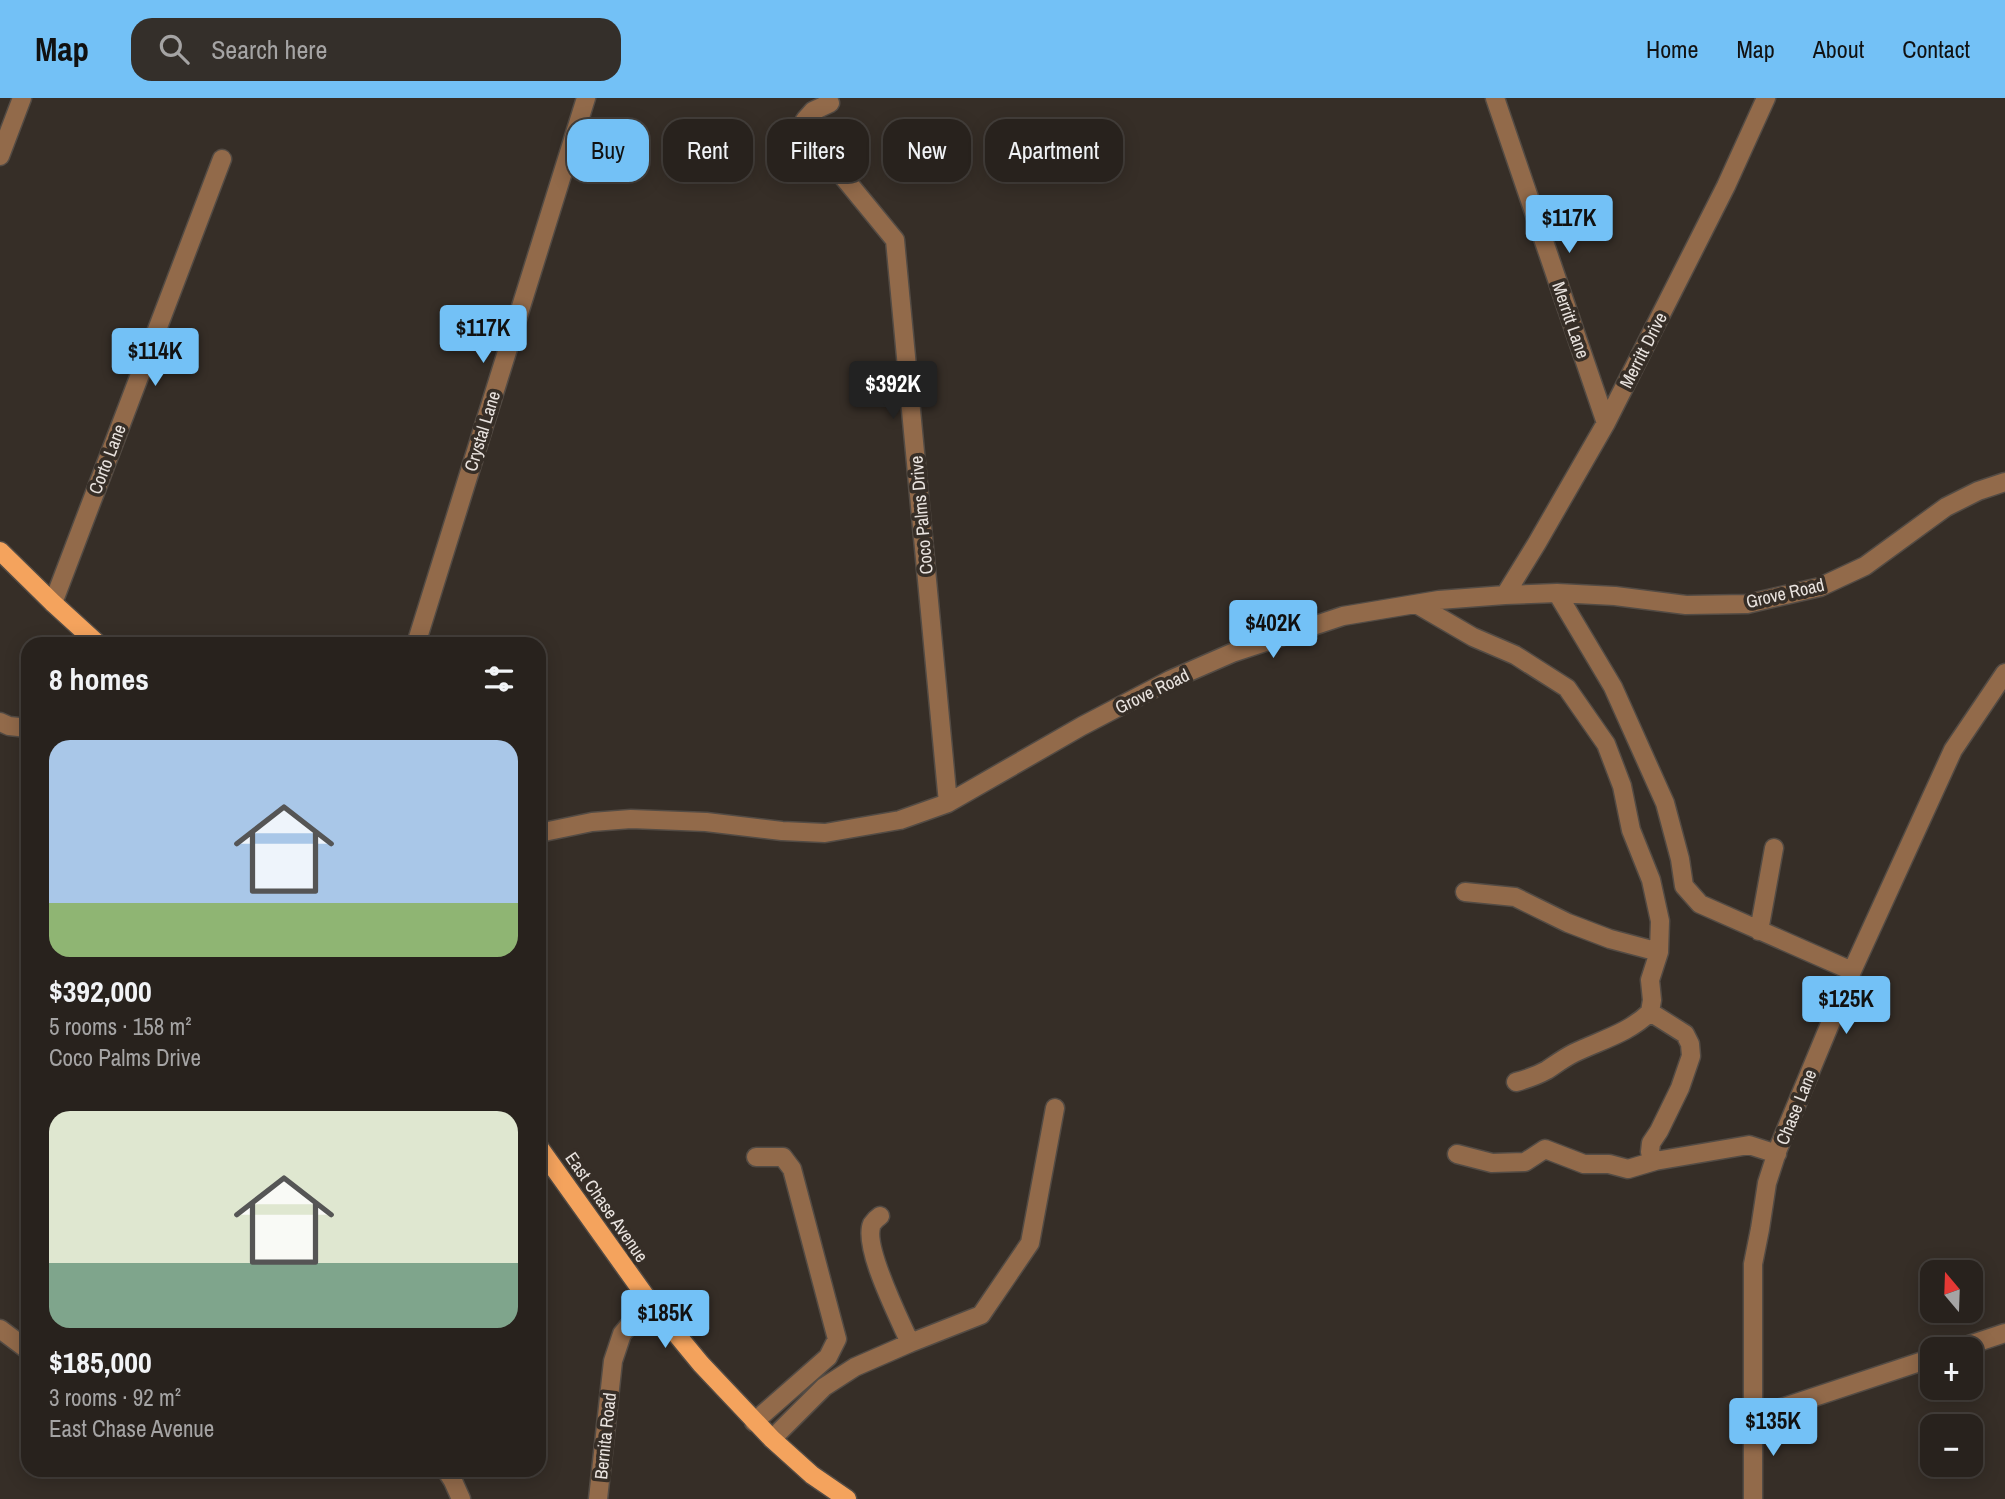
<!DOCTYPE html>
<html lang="en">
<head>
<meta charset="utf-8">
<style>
	:root { --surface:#28221d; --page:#342f2a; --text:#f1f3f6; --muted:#a5a4a4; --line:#443f3b; --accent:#73c1f6 }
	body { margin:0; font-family:"Archivo Narrow",sans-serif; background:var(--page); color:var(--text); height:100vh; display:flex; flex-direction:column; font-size:26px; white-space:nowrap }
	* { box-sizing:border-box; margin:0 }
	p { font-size:23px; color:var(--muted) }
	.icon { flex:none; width:38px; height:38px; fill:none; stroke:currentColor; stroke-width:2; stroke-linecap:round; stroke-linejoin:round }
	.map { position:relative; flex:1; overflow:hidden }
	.details { position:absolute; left:21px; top:539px; width:525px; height:840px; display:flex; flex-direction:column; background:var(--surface); border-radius:21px; box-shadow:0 4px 18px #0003,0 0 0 2px var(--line) }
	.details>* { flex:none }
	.guide { position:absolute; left:567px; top:21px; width:665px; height:63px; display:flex; gap:14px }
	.needle { width:46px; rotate:341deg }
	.tools { position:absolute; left:1920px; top:1162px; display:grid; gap:14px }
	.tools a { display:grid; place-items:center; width:63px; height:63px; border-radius:14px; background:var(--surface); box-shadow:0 4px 18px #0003,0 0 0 2px var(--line); font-size:35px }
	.price { position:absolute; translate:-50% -60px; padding:0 16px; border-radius:7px; background:var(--accent); color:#111; font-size:23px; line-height:46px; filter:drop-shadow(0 2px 4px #0008) }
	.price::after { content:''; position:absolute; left:50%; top:42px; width:21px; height:16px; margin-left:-10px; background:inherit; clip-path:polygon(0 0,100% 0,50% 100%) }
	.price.current { background:#222; color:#fff }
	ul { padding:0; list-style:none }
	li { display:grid; align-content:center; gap:14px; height:371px; padding:0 28px }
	li span { display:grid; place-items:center; height:217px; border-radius:21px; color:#555 }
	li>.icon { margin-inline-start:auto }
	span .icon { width:126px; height:126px; fill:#fffc; stroke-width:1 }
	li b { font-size:30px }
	h2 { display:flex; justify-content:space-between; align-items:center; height:84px; padding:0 28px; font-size:30px }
	.pill { padding:0 24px; border-radius:21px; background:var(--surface); box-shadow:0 4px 18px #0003,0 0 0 2px var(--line); font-size:24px; line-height:63px }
	.pill.current { background:var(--accent); color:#111 }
	header { display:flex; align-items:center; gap:42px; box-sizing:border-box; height:98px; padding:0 35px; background:var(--accent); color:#111 }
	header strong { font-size:33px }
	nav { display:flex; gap:38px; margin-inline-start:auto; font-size:24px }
	.search { width:490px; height:63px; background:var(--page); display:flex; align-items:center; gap:18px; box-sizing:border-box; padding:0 24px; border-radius:21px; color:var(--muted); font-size:26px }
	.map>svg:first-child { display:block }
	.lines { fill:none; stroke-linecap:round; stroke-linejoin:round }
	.minor-casing { stroke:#534b44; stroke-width:21 }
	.major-casing { stroke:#534b44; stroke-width:21 }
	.minor { stroke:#926a4a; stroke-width:18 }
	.major { stroke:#f4a35d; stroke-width:18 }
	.labels { text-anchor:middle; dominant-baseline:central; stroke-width:7; stroke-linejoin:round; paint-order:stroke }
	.street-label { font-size:18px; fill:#e9e3df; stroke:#362e27 }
</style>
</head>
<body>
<header>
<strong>Map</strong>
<div class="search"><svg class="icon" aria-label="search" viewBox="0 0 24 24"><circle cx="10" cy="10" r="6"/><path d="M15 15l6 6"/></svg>Search here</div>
<nav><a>Home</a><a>Map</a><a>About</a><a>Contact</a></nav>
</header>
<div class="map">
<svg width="2005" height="1401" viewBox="0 0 2005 1401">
	<rect width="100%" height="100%" fill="#362e27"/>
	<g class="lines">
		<g class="minor-casing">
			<path id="minor" d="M1495 0 1606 325
				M830 5 813 13 805 22 813 42 895 142 948 705
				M0 58 22 0
				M1557 495 1613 589 1665 705 1680 761 1684 788 1700 806 1852 873
				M1505 497 1537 445 1606 325 1726 88 1766 0
				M53 505 222 61
				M1418 507 1473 539 1515 557 1567 590 1606 646 1622 688 1631 732 1651 782 1660 823 1659 854 1610 841 1568 825 1515 799 1465 794
				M416 546 586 0
				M0 624 9 628 28 630
				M539 735 592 724 631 721 706 724 782 733 825 735 900 722 948 705 1082 628 1170 582 1232 555 1343 518 1439 502 1505 497 1557 495 1615 498 1686 507 1747 506 1820 489 1865 468 1946 409 1978 393 2005 384
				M1759 833 1774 750
				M1659 854 1650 882 1652 902 1650 914 1685 936 1690 946 1691 958 1680 990 1659 1033 1651 1045 1650 1054 1655 1063 1749 1047 1777 1056
				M1516 984C1527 981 1538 977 1547 972 1556 966 1564 960 1574 955 1601 942 1629 935 1650 914
				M1457 1056 1492 1065 1525 1064 1545 1051 1584 1066H1609L1628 1071 1655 1063
				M880 1118C877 1120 874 1123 872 1126 862 1148 900 1222 910 1245
				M0 1231 28 1252
				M1957 1251 2005 1235
				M1754 1319 1932 1260
				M754 1324 828 1259 837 1241 792 1071 783 1059H756
				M772 1341 824 1289 855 1269 910 1245 981 1217 1030 1145 1055 1010
				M446 1372 453 1383 461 1401
				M598 1401 613 1263 622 1236 649 1203
				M1753 1401V1166L1760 1131 1767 1085 1778 1051 1852 873 1953 652 2005 575"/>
		</g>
		<g class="major-casing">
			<path id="major" d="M0 453 53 505 98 546
				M539 1049 649 1203 701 1266 772 1341 812 1377 847 1401"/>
		</g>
		<use href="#minor" class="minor"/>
		<use href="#major" class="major"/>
	</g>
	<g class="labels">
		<g class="street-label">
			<text transform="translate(1571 222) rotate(71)">Merritt Lane</text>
			<text transform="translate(1643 252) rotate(-63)">Merritt Drive</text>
			<text transform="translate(482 333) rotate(-73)">Crystal Lane</text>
			<text transform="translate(107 361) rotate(-69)">Corto Lane</text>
			<text transform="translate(921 417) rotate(-95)">Coco Palms Drive</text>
			<text transform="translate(1785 495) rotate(-13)">Grove Road</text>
			<text transform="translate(1152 593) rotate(-26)">Grove Road</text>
			<text transform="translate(1796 1009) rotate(-68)">Chase Lane</text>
			<text transform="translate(607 1109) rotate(55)">East Chase Avenue</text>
			<text transform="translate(605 1338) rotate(-84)">Bernita Road</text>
		</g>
	</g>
</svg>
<div class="tools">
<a><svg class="needle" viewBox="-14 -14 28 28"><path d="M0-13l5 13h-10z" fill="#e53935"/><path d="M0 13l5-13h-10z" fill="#a5a4a4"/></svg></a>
<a>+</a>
<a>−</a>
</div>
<b class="price" style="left:1569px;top:157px">$117K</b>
<b class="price" style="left:483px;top:267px">$117K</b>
<b class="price" style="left:155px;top:290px">$114K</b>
<b class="price current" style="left:893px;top:323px">$392K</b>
<b class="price" style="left:1273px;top:562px">$402K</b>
<b class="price" style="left:1846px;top:938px">$125K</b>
<b class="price" style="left:665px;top:1252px">$185K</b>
<b class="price" style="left:1773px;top:1360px">$135K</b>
<div class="guide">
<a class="pill current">Buy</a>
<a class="pill">Rent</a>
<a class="pill">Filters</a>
<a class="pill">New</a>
<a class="pill">Apartment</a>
</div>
<section class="details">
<h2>8 homes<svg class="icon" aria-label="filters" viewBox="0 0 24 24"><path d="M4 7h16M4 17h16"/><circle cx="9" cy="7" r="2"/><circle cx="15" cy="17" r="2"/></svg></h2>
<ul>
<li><span style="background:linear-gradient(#a9c7e8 75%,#8fb573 0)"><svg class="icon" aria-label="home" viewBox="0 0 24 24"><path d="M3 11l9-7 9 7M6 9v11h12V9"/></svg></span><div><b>$392,000</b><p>5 rooms · 158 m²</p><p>Coco Palms Drive</p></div></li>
<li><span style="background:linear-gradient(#dfe7d0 70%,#7fa58c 0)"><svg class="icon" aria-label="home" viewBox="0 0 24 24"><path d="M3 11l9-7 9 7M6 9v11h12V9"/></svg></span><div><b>$185,000</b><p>3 rooms · 92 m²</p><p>East Chase Avenue</p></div></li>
</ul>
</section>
</div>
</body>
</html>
